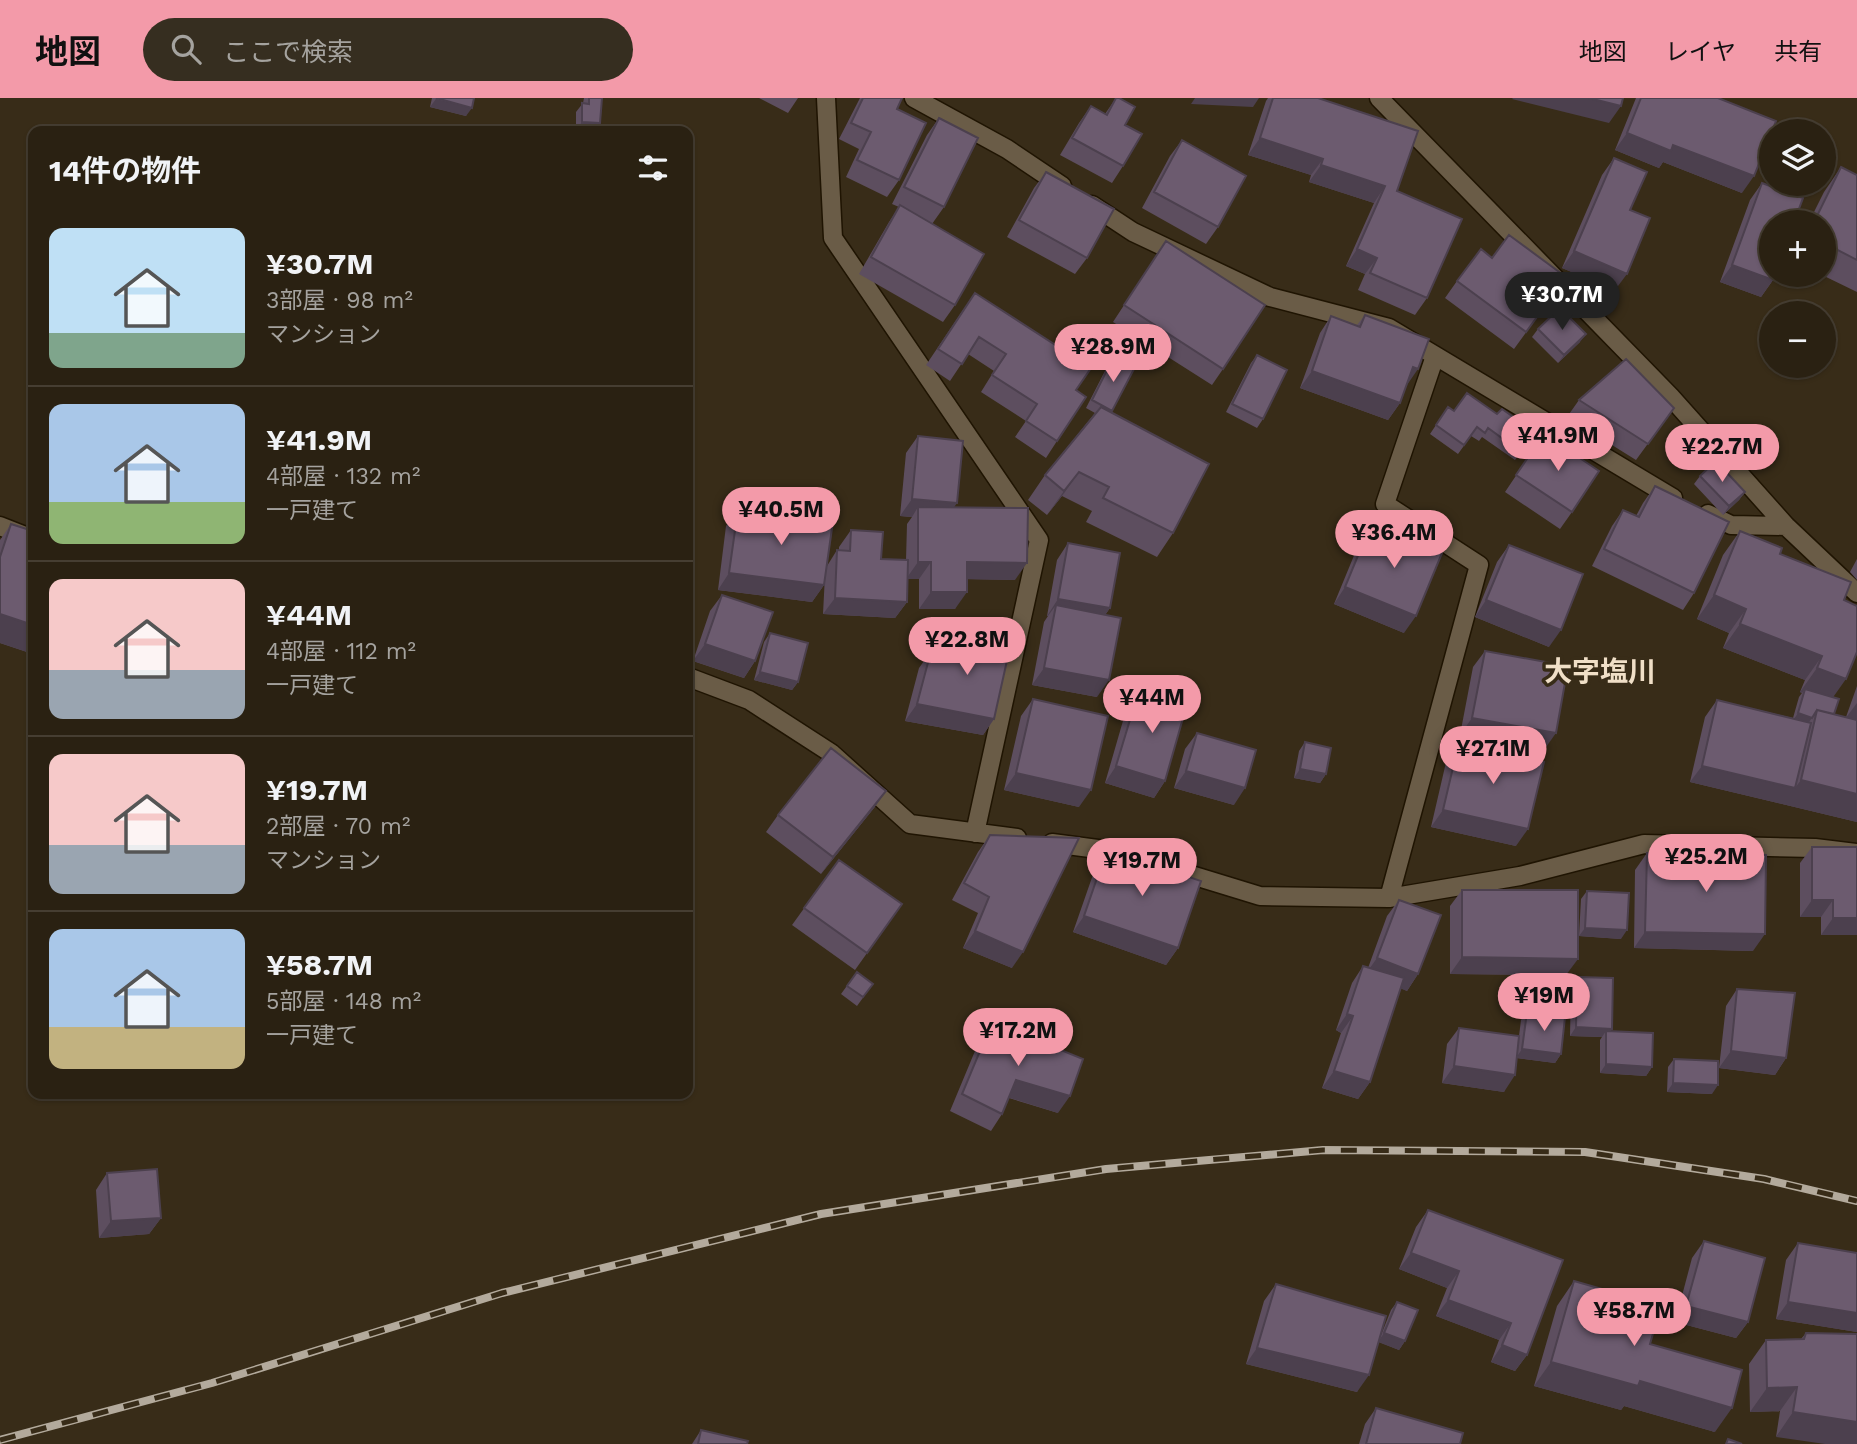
<!DOCTYPE html>
<html lang="ja">
<head>
<meta charset="utf-8">
<style>
	:root { --surface:#2a2112; --page:#362e20; --text:#f1f3f6; --muted:#a5a39f; --line:#463e32; --accent:#f39aa9 }
	body { margin:0; font-family:"Work Sans","Noto Sans JP",sans-serif; background:var(--page); color:var(--text); height:100vh; display:flex; flex-direction:column; font-size:26px; white-space:nowrap }
	* { box-sizing:border-box; margin:0 }
	p { font-size:23px; color:var(--muted) }
	.icon { flex:none; width:38px; height:38px; fill:none; stroke:currentColor; stroke-width:2; stroke-linecap:round; stroke-linejoin:round }
	.map { position:relative; flex:1; overflow:hidden }
	.drawer { position:absolute; left:28px; top:28px; width:665px; height:973px; display:flex; flex-direction:column; background:var(--surface); border-radius:14px; box-shadow:0 2px 5px #0004,0 0 0 2px var(--line) }
	.drawer>* { flex:none }
	.controls { position:absolute; left:1759px; top:21px; display:grid; gap:14px }
	.controls a { display:grid; place-items:center; width:77px; height:77px; border-radius:50%; background:var(--surface); box-shadow:0 2px 5px #0004,0 0 0 2px var(--line); font-size:35px }
	.price { position:absolute; translate:-50% -60px; padding:0 16px; border-radius:24px; background:var(--accent); color:#111; font-size:23px; line-height:46px; filter:drop-shadow(0 2px 4px #0008) }
	.price::after { content:''; position:absolute; left:50%; top:42px; width:21px; height:16px; margin-left:-10px; background:inherit; clip-path:polygon(0 0,100% 0,50% 100%) }
	.price.on { background:#222; color:#fff }
	ul { padding:0; list-style:none }
	li { display:flex; align-items:center; gap:21px; height:175px; padding:0 21px }
	li+li { border-top:2px solid var(--line) }
	li span { display:grid; place-items:center; flex:none; width:196px; height:140px; border-radius:14px; color:#555 }
	li>.icon { margin-inline-start:auto }
	span .icon { width:84px; height:84px; fill:#fffc; stroke-width:1 }
	li b { font-size:30px }
	h2 { display:flex; justify-content:space-between; align-items:center; height:84px; padding:0 21px; font-size:30px }
	header { display:flex; align-items:center; gap:42px; box-sizing:border-box; height:98px; padding:0 35px; background:var(--accent); color:#111 }
	header strong { font-size:33px }
	nav { display:flex; gap:38px; margin-inline-start:auto; font-size:24px }
	.search { width:490px; height:63px; background:var(--page); display:flex; align-items:center; gap:18px; box-sizing:border-box; padding:0 24px; border-radius:38px; color:var(--muted); font-size:26px }
	.map>svg:first-child { display:block }
	.lines { fill:none; stroke-linecap:round; stroke-linejoin:round }
	.street-casing { stroke:#1f1402; stroke-width:21 }
	.street { stroke:#6a5c47; stroke-width:18 }
	.rail-casing { stroke:#b3aa9c; stroke-width:8 }
	.rail { stroke:#382c18; stroke-width:5; stroke-dasharray:16; stroke-linecap:butt }
	.wall { fill:#5d4e5f }
	.shaded-wall { fill:#4c404e }
	.building { fill:#6c5b6f; stroke:#4c404e; stroke-width:2 }
	.labels { text-anchor:middle; dominant-baseline:central; stroke-width:7; stroke-linejoin:round; paint-order:stroke }
	.quarter-label { font-size:28px; font-weight:bold; fill:#f0dfc7; stroke:#382c18 }
</style>
</head>
<body>
<header>
<strong>地図</strong>
<div class="search"><svg class="icon" aria-label="search" viewBox="0 0 24 24"><circle cx="10" cy="10" r="6"/><path d="M15 15l6 6"/></svg>ここで検索</div>
<nav><a>地図</a><a>レイヤ</a><a>共有</a></nav>
</header>
<div class="map">
<svg width="1857" height="1346" viewBox="0 0 1857 1346">
	<rect width="100%" height="100%" fill="#382c18"/>
	<g class="lines">
		<g class="street-casing">
			<path id="street" d="M826 0 833 140 1039 442 975 735
				M914 0 1007 51 1062 88
				M1379 0 1670 298 1786 428 1857 495
				M1092 107 1133 134 1270 199 1389 230 1673 400
				M1708 416 1731 427 1786 428
				M0 428 33 441
				M688 579 749 602 831 655 910 726 1017 740
				M1052 745 1113 753 1260 798 1389 800 1520 778 1644 746 1815 750 1857 755
				M1389 800 1479 467 1385 406 1435 258"/>
		</g>
		<use href="#street" class="street"/>
		<g class="rail-casing">
			<path id="rail" d="M0 1342 212 1285 502 1195 821 1116 1106 1071 1323 1052 1585 1054 1764 1081 1857 1103"/>
		</g>
		<use href="#rail" class="rail"/>
	</g>
	<path class="wall" d="M432 0H474L466 18 430 9Z
		M584 0H602L600 25 595 33H565L568 29 576 28V14L583 5Z
		M759 0H798L788 15Z
		M860 0H902L897 11 899 82 887 99 846 79 859 51 839 41Z
		M1116 0 1125 27 1123 68 1112 85 1060 57 1079 25 1091 8 1105 16Z
		M1268 0H1319L1397 93 1427 200 1415 217 1358 192 1365 176 1346 168 1374 105 1309 84 1311 77 1248 57 1266 3Z
		M1636 0H1718L1742 95 1663 64 1659 70 1615 52Z
		M939 20 944 109 932 126 955 207 943 224 859 176 889 124 899 109 892 106 927 37Z
		M1182 42 1218 129 1206 146 1142 110 1170 58Z
		M1614 60 1630 112 1615 192 1562 170 1602 77Z
		M1841 69 1857 77V194L1822 177H1824V124H1809L1824 94Z
		M1046 74 1087 160 1075 176 1007 139 1034 90Z
		M1762 85 1773 182 1761 199 1720 184 1750 102Z
		M1166 143 1223 271 1212 287 1113 224Z
		M1492 160 1554 196 1514 251 1445 200 1457 183Z
		M963 212 1076 292 1057 343 1046 360 1015 339 1026 323 981 294 994 273 968 256 950 283 926 267Z
		M1365 217 1407 287 1400 305 1388 322 1300 290 1320 235 1331 218 1357 227Z
		M1538 231 1580 244 1558 265 1532 239Z
		M1257 257 1263 321 1257 330 1226 314 1251 265Z
		M1113 260 1134 271 1111 314 1173 435 1157 459 1086 424 1092 413 1062 398 1047 417 1028 402 1045 377 1095 315 1086 310 1107 269Z
		M1579 302 1674 310 1636 362 1567 319Z
		M1448 309 1454 313 1497 316 1535 334 1515 362 1482 339 1479 343 1471 338 1458 356 1430 336Z
		M1544 336 1572 414 1560 431 1505 394Z
		M918 338 954 410 1015 482 967 481 955 511H919V481H908L907 504 895 520 823 516 825 477 824 487 812 504 718 492 726 428 738 411 827 468 837 452H839V449L851 432 881 461 906 462 907 426 912 419 900 418 906 355Z
		M1700 378 1745 394 1739 402 1723 417 1694 386Z
		M1655 388 1694 495 1683 512 1592 468 1612 428 1623 412 1636 418 1643 405Z
		M11 426 33 433V556L0 545V442Z
		M1371 426 1404 535 1334 506 1360 443Z
		M1740 433 1780 456 1844 502 1833 600 1834 616 1846 619 1857 588V724L1690 684 1705 619 1717 602 1793 620 1799 599 1802 595 1800 594 1805 582 1723 550 1729 535 1697 521 1723 457Z
		M1068 445 1110 510 1105 517 1097 599 1032 587 1044 524 1048 518H1047L1057 462Z
		M1509 447 1549 549 1475 519 1497 464Z
		M1857 461V482L1850 474Z
		M722 497 755 563 744 580 693 563 710 513Z
		M770 535 798 584 792 592 754 582 764 544Z
		M931 553 994 621 983 637 905 623 919 570Z
		M1485 553 1544 652 1460 637 1473 569Z
		M1139 592 1165 683 1154 700 1105 685 1127 609Z
		M1033 601 1079 709 1004 692 1021 618Z
		M1197 635 1234 707 1174 690 1185 651Z
		M1305 644 1326 676 1320 685 1294 680 1299 653Z
		M1459 644 1516 748 1431 729 1447 660Z
		M886 693 874 710 821 776 766 734 778 717Z
		M990 737 1012 870 963 850 978 815 952 802 978 754Z
		M1812 749H1857V837H1821V819H1800V765Z
		M1107 751 1178 850 1166 867 1073 834 1096 768Z
		M1647 755 1753 853 1634 850 1635 772Z
		M839 762 902 806 855 872 792 827Z
		M1462 792 1566 877 1450 876V808Z
		M1587 793 1621 841 1579 838 1581 801Z
		M1399 802 1418 876 1407 893 1401 890 1370 984 1358 1001 1322 990 1341 935 1336 932 1352 885 1363 868 1368 870 1387 818Z
		M857 874 873 886 857 908 841 896Z
		M1577 879 1610 933 1652 969 1646 978 1600 975V942L1602 939 1570 938 1571 887Z
		M1737 891 1786 960 1775 977 1719 970 1726 908Z
		M1527 914 1561 956 1555 965 1517 960 1504 994 1442 985 1447 946 1459 930 1519 938 1521 922Z
		M992 924 1058 1015 1009 1000 1002 1016 991 1033 950 1013 980 941Z
		M1674 961 1712 996 1667 994 1668 969Z
		M107 1075 161 1120 149 1136 99 1140 96 1092Z
		M1428 1112 1563 1162 1527 1257 1515 1273 1491 1264 1499 1242 1436 1218 1447 1190 1399 1171 1416 1129Z
		M1704 1143 1748 1224 1736 1240 1675 1224 1692 1160Z
		M1798 1145 1857 1155V1234L1776 1221 1786 1162Z
		M1574 1183 1715 1334 1624 1308 1621 1312 1534 1288 1557 1208Z
		M1276 1186 1381 1237 1391 1212 1397 1204 1405 1243 1399 1252 1379 1244 1357 1294 1246 1266 1264 1203Z
		M1806 1235 1857 1236 1776 1339 1780 1313 1750 1314 1749 1266 1766 1242 1801 1241Z
		M1376 1310 1460 1346H1359L1365 1326Z
		M701 1332 747 1346H692Z"/>
	<path class="shaded-wall" d="M1195 0H1259L1253 9 1191 6Z
		M1513 0H1589L1621 8 1609 25 1512 1Z
		M436 1 472 10 466 18 430 9Z
		M582 24 600 25 595 33 576 32Z
		M1627 35 1673 47 1754 78 1742 95 1663 64 1659 70 1615 52Z
		M1260 40 1323 61 1311 77 1248 57Z
		M1321 67 1385 88 1374 105 1309 84Z
		M1357 151 1377 160 1365 176 1346 168Z
		M1574 153 1627 176 1615 192 1562 170Z
		M1732 167 1773 182 1761 199 1720 184Z
		M1586 236 1580 244 1558 265 1564 257Z
		M1413 269 1418 271 1407 287Z
		M1312 273 1400 305 1388 322 1300 290Z
		M1079 374 1062 398 1047 417 1064 393Z
		M1745 394 1739 402 1723 417 1729 408Z
		M912 401 957 405 946 421 918 409 912 419 900 418Z
		M918 464H931L919 481H906Z
		M967 464 1027 465 1015 482 955 481Z
		M729 475 824 487 812 504 718 492Z
		M1345 489 1416 518 1404 535 1334 506Z
		M931 494H967L955 511H919Z
		M1714 497 1746 511 1729 535 1697 521Z
		M835 500 907 504 895 520 823 516Z
		M1058 501 1110 510 1098 527 1056 507 1048 518H1047Z
		M1486 502 1561 532 1549 549 1475 519Z
		M0 516 33 527V556L0 545Z
		M1740 526 1822 558 1805 582 1723 550Z
		M705 546 755 563 744 580 693 563Z
		M1044 570 1109 582 1097 599 1032 587Z
		M1817 570 1846 581 1829 605 1805 591 1802 595 1800 594Z
		M760 574 798 584 792 592 754 582Z
		M1857 605V626L1845 621Z
		M917 606 994 621 983 637 905 623Z
		M1798 615 1812 620 1806 628 1792 624Z
		M1472 620 1556 635 1544 652 1460 637Z
		M1116 668 1165 683 1154 700 1105 685Z
		M1702 668 1795 690 1801 682 1857 696V724L1690 684Z
		M1300 671 1326 676 1320 685 1294 680Z
		M1186 673 1245 690 1234 707 1174 690Z
		M1016 675 1091 692 1079 709 1004 692Z
		M886 693 874 710 821 776 833 759Z
		M1443 712 1528 731 1516 748 1431 729Z
		M1812 802H1833L1821 819H1800Z
		M1084 818 1178 850 1166 867 1073 834Z
		M1833 820H1857V837H1821Z
		M1585 830 1627 832 1621 841 1579 838Z
		M975 833 1023 854 1012 870 963 850Z
		M1645 834 1765 836 1753 853 1634 850Z
		M1462 859 1578 861 1566 877 1450 876Z
		M1377 860 1418 876 1407 893 1365 877Z
		M1347 916 1353 918 1341 935 1336 932Z
		M1576 929 1612 931 1606 939V933L1602 939 1570 938Z
		M1522 951 1561 956 1555 965 1516 960Z
		M1731 953 1786 960 1775 977 1719 970Z
		M1606 966 1652 969 1646 978 1600 975Z
		M1454 968 1515 977 1504 994 1442 985Z
		M1334 973 1370 984 1358 1001 1322 990Z
		M1016 982 1070 998 1058 1015 1004 998Z
		M1673 985 1718 987 1712 996 1667 994Z
		M161 1120 149 1136 99 1140 111 1123Z
		M1411 1155 1459 1173 1447 1190 1399 1171Z
		M1448 1202 1511 1225 1499 1242 1436 1218Z
		M1788 1204 1857 1215V1234L1776 1221Z
		M1686 1208 1748 1224 1736 1240 1675 1224Z
		M1384 1235 1405 1243 1399 1252 1378 1244Z
		M1502 1247 1527 1257 1515 1273 1491 1264Z
		M1257 1250 1369 1277 1357 1294 1246 1266Z
		M1551 1264 1640 1283 1732 1310 1715 1334 1624 1308 1621 1312 1534 1288Z
		M1797 1289 1780 1313 1750 1314 1767 1290Z
		M1793 1314 1857 1324V1346H1825L1776 1339Z"/>
	<path class="building" d="M436 0H474L472 10Z
		M589 0H602L600 25 582 24V5L589 6Z
		M863 0H902L897 11 926 25 899 82 857 62 871 34 851 25Z
		M1116 0H1119L1135 9 1125 27 1142 36 1123 68 1072 40 1091 8 1107 17Z
		M1273 0H1318L1418 33 1397 93 1462 121 1427 200 1370 175 1377 160 1357 151 1385 88 1321 67 1323 61 1260 40Z
		M1589 0H1623L1621 8Z
		M1641 0H1718L1776 23 1754 78 1673 47 1671 53 1627 35Z
		M939 20 978 40 944 109 904 89Z
		M1798 25 1807 33H1791Z
		M585 28 586 33H568V29Z
		M1182 42 1246 78 1218 129 1154 94Z
		M1614 60 1647 74 1630 112 1650 120 1627 176 1574 153Z
		M1841 69 1857 77V162L1824 145V124H1814Z
		M1046 74 1114 111 1087 160 1019 122Z
		M1762 85 1803 100 1794 124H1771V177H1774L1773 182 1732 167Z
		M900 107 984 156 955 207 871 159Z
		M1509 137 1566 179 1526 234 1457 183 1481 151 1492 160Z
		M1166 143 1265 207 1223 271 1124 207Z
		M975 195 1091 270 1076 292 1086 299 1057 343 1026 323 1037 306 992 277 1006 256 979 239 962 266 938 251Z
		M1560 210 1586 236 1564 257 1538 231Z
		M1365 217 1429 241 1418 271 1413 269 1400 305 1312 273 1331 218 1360 229Z
		M1257 257 1287 272 1263 321 1232 306Z
		M1113 260 1134 271 1112 313 1092 302Z
		M1626 261 1674 310 1648 346 1579 302Z
		M1467 295 1497 316 1502 311 1535 334 1521 354 1488 330 1485 335 1477 329 1464 347 1436 327 1448 309 1454 313Z
		M1101 309 1209 366 1173 435 1103 400 1109 389 1079 374 1064 393 1045 377Z
		M1544 336 1599 373 1572 414 1516 377Z
		M918 338 963 343 957 405 912 401Z
		M1716 363 1745 394 1729 408 1700 378Z
		M1655 388 1729 424 1694 495 1604 451 1623 412 1639 419Z
		M918 409 1028 410 1027 465 967 464V494H931V464H918Z
		M738 411 833 423 824 487 729 475Z
		M11 426 33 433V527L0 516V459Z
		M1371 426 1442 455 1416 518 1345 489Z
		M851 432 883 434 881 461 908 462 907 504 835 500 837 452 850 453Z
		M1740 433 1782 450 1780 456 1851 484 1844 502 1857 508V554L1846 581 1817 570 1822 558 1740 526 1746 511 1714 497Z
		M1068 445 1120 455 1110 510 1058 501Z
		M1509 447 1583 476 1561 532 1486 502Z
		M722 497 773 514 755 563 705 546Z
		M1056 507 1121 520 1109 582 1044 570Z
		M770 535 808 545 798 584 760 574Z
		M999 538 1012 540 994 621 917 606 931 553Z
		M1485 553 1568 568 1556 635 1472 620Z
		M1805 591 1839 601 1834 616 1817 612 1812 620 1798 615Z
		M1139 592 1187 606 1165 683 1116 668Z
		M1033 601 1108 618 1091 692 1016 675Z
		M1717 602 1811 625 1795 690 1702 668Z
		M1817 612 1857 622V696L1801 682Z
		M1197 635 1256 652 1245 690 1186 673Z
		M1305 644 1331 650 1326 676 1300 671Z
		M1459 644 1544 664 1528 731 1443 712Z
		M831 650 886 693 833 759 778 717Z
		M990 737 1079 740 1023 854 975 833 989 799 964 785Z
		M1812 749H1857V820H1833V802H1812Z
		M1107 751 1201 783 1178 850 1084 818Z
		M1647 755 1766 757 1765 836 1645 834Z
		M839 762 902 806 867 855 804 810Z
		M1462 792H1578V861L1462 859Z
		M1587 793 1629 795 1627 832 1585 830Z
		M1399 802 1441 817 1418 876 1377 860Z
		M1363 868 1404 880 1370 984 1334 973 1353 918 1347 916Z
		M857 874 873 886 863 899 847 888Z
		M1577 879 1613 880 1612 931 1576 929Z
		M1737 891 1795 895 1786 960 1731 953Z
		M1527 914 1565 919 1561 956 1522 951Z
		M992 924 1083 961 1070 998 1016 982 1002 1016 962 996Z
		M1459 930 1519 938 1515 977 1454 968Z
		M1606 933 1653 935 1652 969 1606 966Z
		M1674 961 1718 963V987L1673 985Z
		M157 1071 161 1120 111 1123 107 1075Z
		M1428 1112 1563 1162 1527 1257 1502 1247 1511 1225 1448 1202 1459 1173 1411 1155Z
		M1704 1143 1765 1160 1748 1224 1686 1208Z
		M1798 1145 1857 1155V1215L1788 1204Z
		M1574 1183 1661 1208 1650 1246 1742 1272 1732 1310 1640 1283 1638 1288 1551 1264Z
		M1276 1186 1386 1218 1369 1277 1257 1250Z
		M1397 1204 1418 1212 1405 1243 1384 1235Z
		M1806 1235 1857 1236V1324L1793 1314 1797 1289 1767 1290 1766 1242 1804 1241Z
		M1376 1310 1463 1335 1460 1346H1366Z
		M701 1332 748 1343 747 1346H698Z
		M1728 1341 1742 1346H1726Z"/>
	<g class="labels">
		<g class="quarter-label">
			<text x="1600" y="573">大字塩川</text>
		</g>
	</g>
</svg>
<div class="controls">
<a><svg class="icon" aria-label="layers" viewBox="0 0 24 24"><path d="M12 4l9 5-9 5-9-5zM3 14l9 5 9-5"/></svg></a>
<a>+</a>
<a>−</a>
</div>
<b class="price on" style="left:1562px;top:234px">¥30.7M</b>
<b class="price" style="left:1113px;top:286px">¥28.9M</b>
<b class="price" style="left:1558px;top:375px">¥41.9M</b>
<b class="price" style="left:1722px;top:386px">¥22.7M</b>
<b class="price" style="left:781px;top:449px">¥40.5M</b>
<b class="price" style="left:1394px;top:472px">¥36.4M</b>
<b class="price" style="left:967px;top:579px">¥22.8M</b>
<b class="price" style="left:1152px;top:637px">¥44M</b>
<b class="price" style="left:1493px;top:688px">¥27.1M</b>
<b class="price" style="left:1706px;top:796px">¥25.2M</b>
<b class="price" style="left:1142px;top:800px">¥19.7M</b>
<b class="price" style="left:1544px;top:935px">¥19M</b>
<b class="price" style="left:1018px;top:970px">¥17.2M</b>
<b class="price" style="left:1634px;top:1250px">¥58.7M</b>
<section class="drawer">
<h2>14件の物件<svg class="icon" aria-label="filters" viewBox="0 0 24 24"><path d="M4 7h16M4 17h16"/><circle cx="9" cy="7" r="2"/><circle cx="15" cy="17" r="2"/></svg></h2>
<ul>
<li><span style="background:linear-gradient(#bfe0f5 75%,#7fa58c 0)"><svg class="icon" aria-label="home" viewBox="0 0 24 24"><path d="M3 11l9-7 9 7M6 9v11h12V9"/></svg></span><div><b>¥30.7M</b><p>3部屋 · 98 m²</p><p>マンション</p></div></li>
<li><span style="background:linear-gradient(#a9c7e8 70%,#8fb573 0)"><svg class="icon" aria-label="home" viewBox="0 0 24 24"><path d="M3 11l9-7 9 7M6 9v11h12V9"/></svg></span><div><b>¥41.9M</b><p>4部屋 · 132 m²</p><p>一戸建て</p></div></li>
<li><span style="background:linear-gradient(#f6c9c9 65%,#9aa5b1 0)"><svg class="icon" aria-label="home" viewBox="0 0 24 24"><path d="M3 11l9-7 9 7M6 9v11h12V9"/></svg></span><div><b>¥44M</b><p>4部屋 · 112 m²</p><p>一戸建て</p></div></li>
<li><span style="background:linear-gradient(#f6c9c9 65%,#9aa5b1 0)"><svg class="icon" aria-label="home" viewBox="0 0 24 24"><path d="M3 11l9-7 9 7M6 9v11h12V9"/></svg></span><div><b>¥19.7M</b><p>2部屋 · 70 m²</p><p>マンション</p></div></li>
<li><span style="background:linear-gradient(#a9c7e8 70%,#c2b280 0)"><svg class="icon" aria-label="home" viewBox="0 0 24 24"><path d="M3 11l9-7 9 7M6 9v11h12V9"/></svg></span><div><b>¥58.7M</b><p>5部屋 · 148 m²</p><p>一戸建て</p></div></li>
</ul>
</section>
</div>
</body>
</html>
